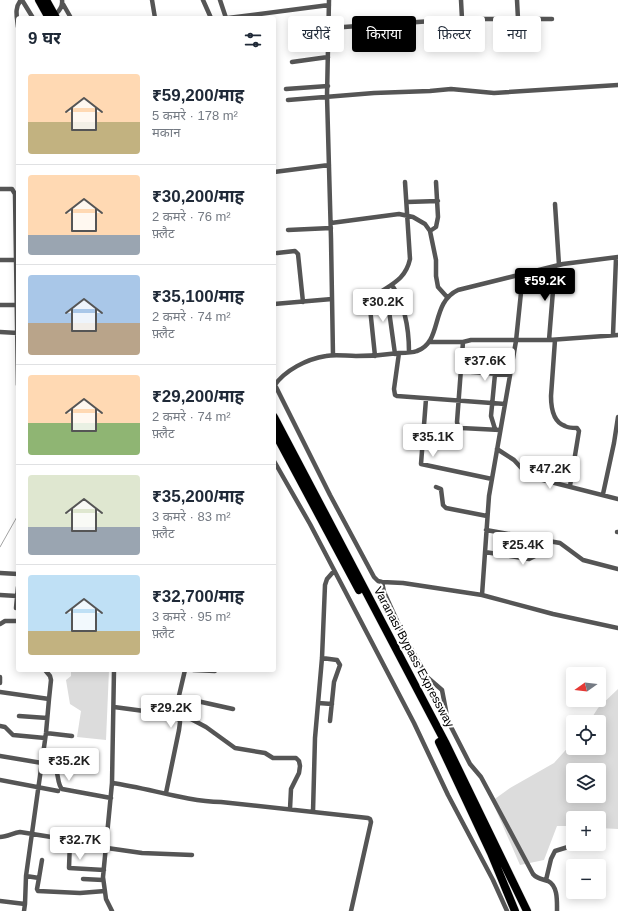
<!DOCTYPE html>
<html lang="hi">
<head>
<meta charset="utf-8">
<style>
	:root { --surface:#fff; --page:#f2f2f3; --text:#1f2937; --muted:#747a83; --line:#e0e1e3; --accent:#000 }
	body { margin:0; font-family:Arial,"Noto Sans Devanagari",sans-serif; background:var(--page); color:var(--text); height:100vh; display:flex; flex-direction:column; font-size:15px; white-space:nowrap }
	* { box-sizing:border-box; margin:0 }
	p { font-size:13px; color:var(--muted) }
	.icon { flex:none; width:22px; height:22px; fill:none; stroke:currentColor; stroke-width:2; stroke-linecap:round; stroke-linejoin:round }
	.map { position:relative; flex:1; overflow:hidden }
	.panel { position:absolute; left:16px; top:16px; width:260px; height:656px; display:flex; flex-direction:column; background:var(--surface); border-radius:4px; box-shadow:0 2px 10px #0003 }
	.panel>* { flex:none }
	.hud { position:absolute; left:288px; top:16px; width:270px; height:36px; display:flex; gap:8px }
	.needle { width:26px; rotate:256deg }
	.fabs { position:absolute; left:566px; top:667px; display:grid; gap:8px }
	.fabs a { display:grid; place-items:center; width:40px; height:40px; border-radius:4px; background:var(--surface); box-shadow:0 2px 10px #0003; font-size:20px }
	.price { position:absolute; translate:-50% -34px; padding:0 9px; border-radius:4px; background:#fff; color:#222; font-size:13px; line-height:26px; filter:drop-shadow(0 1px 2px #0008) }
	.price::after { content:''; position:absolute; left:50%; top:24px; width:12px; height:9px; margin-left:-6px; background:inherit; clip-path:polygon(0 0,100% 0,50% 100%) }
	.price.on { background:var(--accent); color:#fff }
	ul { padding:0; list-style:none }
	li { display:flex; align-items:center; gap:12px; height:100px; padding:0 12px }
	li+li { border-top:1px solid var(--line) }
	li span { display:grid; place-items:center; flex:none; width:112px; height:80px; border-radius:4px; color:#555 }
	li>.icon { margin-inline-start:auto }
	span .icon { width:48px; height:48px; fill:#fffc; stroke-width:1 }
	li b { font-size:17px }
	h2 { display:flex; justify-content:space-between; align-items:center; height:48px; padding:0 12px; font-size:17px }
	.chip { padding:0 14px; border-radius:4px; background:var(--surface); box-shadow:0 2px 10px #0003; font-size:14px; line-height:36px }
	.chip.on { background:var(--accent); color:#fff }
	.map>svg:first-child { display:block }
	.green { fill:#dcdcdc; fill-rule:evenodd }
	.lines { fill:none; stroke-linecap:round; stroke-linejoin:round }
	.stream { stroke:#a3a3a3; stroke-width:1 }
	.highway-casing { stroke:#dbdbdb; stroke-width:9 }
	.street { stroke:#555; stroke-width:4.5 }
	.highway { stroke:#000; stroke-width:8 }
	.labels { text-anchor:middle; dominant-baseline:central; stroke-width:4; stroke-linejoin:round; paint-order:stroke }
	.street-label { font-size:12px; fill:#000; stroke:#fff }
</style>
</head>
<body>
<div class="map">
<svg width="618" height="911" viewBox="0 0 618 911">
	<rect width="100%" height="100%" fill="#fff"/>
	<path class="green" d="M71 670H109L106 740 77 737 81 711 70 704 66 680 71 676Z
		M618 689V829L599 828V818H573V826H557L544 860 520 865 492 801 510 788 554 763 573 742V748H599V722H589L598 708ZM573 770H599V796H573Z"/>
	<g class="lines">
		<path class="stream" d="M0 547 18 515"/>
		<g class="highway-casing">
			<path id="highway" d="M39 0 49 18
				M46 0 56 18
				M274 417 445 742 527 911
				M274 431 359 590
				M439 742 491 853 515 911"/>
		</g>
		<path class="street" d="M22 0 33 18
			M152 0 155 18
			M203 0 211 18
			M220 0 226 18
			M329 0 327 96 331 239 333 355
			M461 0 462 19
			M517 0 518 19
			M63 4 71 18
			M56 14C60 10 63 6 62 0
			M228 18 329 5
			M18 27C17 17 14 8 21 0
			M329 28 462 19H552
			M292 62 328 57
			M286 89 328 86
			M288 100 374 93 430 91 451 89 494 93 618 85
			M274 172 329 165
			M0 189H12L15 194 18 385
			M407 202 438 201
			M555 204 559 265
			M331 223 399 214 413 217 425 224 430 231 436 260V276L438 287 447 297
			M288 230 331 228
			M430 231 436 227 438 217 436 182
			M277 253 295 251 298 254 303 302
			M0 260H18
			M392 285C405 305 409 329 409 352
			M386 289 395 354
			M274 304 332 299
			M0 305H17
			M0 332 18 333
			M613 335 616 258
			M549 340 555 266
			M555 340 551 396C551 406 553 422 565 426 568 428 573 428 577 428L579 431 570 486
			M429 342H463L457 422 458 426 461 428 500 430
			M463 342 471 340H549L618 335
			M399 353 394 389 395 395 397 396 505 404
			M375 356 370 308 372 298C388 285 405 282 410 259L405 182
			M461 371 510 375
			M274 383 330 495 374 577 378 581 382 582 403 583 482 595 489 496 516 341 523 273
			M274 386C285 370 307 359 326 356 336 354 346 356 356 356 371 356 385 355 399 353 405 353 412 353 417 351 443 342 430 303 458 290L563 264 618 257
			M426 399 421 464 492 479
			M495 429 491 416 495 374
			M497 449 514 460 526 473 539 479 618 499
			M274 461 310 524 414 723 448 795 493 880 507 911
			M436 487 441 489 443 505 446 508 487 516
			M603 494 614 443 618 417
			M486 530 560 543 583 560 618 569
			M617 532H618
			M485 552 529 559 535 556 540 539
			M0 573 18 574
			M382 582 384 592 403 634 427 677 442 690 447 716 450 725 470 764 481 777 488 790 533 874C537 879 542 879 548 881 558 886 557 901 557 911
			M0 595 17 596
			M482 595 553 614 618 628
			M16 608 18 587
			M0 624 5 621H18
			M322 658 337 660 340 665 334 682 330 721
			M193 670 215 671
			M0 677V683
			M0 692 49 699
			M179 697 233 709
			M318 703 332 704
			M114 707 159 713 179 719 180 722 179 730 166 793
			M19 716 47 718
			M174 717 185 670
			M179 719 186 718 191 719 206 727 235 748 265 753 273 758H296L299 761 300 766 299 773 291 789 290 809
			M0 726 5 727 13 735 45 738
			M46 733 72 736
			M0 756 42 763
			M42 766 55 768C59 774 57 784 62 789L111 798
			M0 780 58 791
			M112 783C149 788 184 801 221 802L368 818 370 819 371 822 351 911
			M313 812 315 738 322 658 325 585 327 579 334 571
			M0 837C7 837 13 833 20 832L70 840 107 843
			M70 840 69 868 104 870
			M107 848 142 853 192 855
			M26 876 46 733 49 699 51 680 50 676 45 670
			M39 878 42 860
			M83 879 103 880
			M546 880 551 859 555 851 568 847
			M0 901 25 904 24 911
			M25 904 26 876 39 878 37 889 38 891 80 893 105 891
			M112 911 106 899 103 877 112 783 114 670"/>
		<use href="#highway" class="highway"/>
	</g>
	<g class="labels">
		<g class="street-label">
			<text transform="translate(414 657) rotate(62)">Varanasi Bypass Expressway</text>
		</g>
	</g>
</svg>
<div class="fabs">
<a><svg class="needle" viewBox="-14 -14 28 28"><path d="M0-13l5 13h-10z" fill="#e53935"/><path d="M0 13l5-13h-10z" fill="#747a83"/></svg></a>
<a><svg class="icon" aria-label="locate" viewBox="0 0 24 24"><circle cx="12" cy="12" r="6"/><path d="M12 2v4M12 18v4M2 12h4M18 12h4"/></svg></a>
<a><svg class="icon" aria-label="layers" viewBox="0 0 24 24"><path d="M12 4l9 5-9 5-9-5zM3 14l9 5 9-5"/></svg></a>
<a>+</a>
<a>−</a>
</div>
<b class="price on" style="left:545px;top:302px">₹59.2K</b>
<b class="price" style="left:383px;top:323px">₹30.2K</b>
<b class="price" style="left:485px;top:382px">₹37.6K</b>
<b class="price" style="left:433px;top:458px">₹35.1K</b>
<b class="price" style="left:550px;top:490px">₹47.2K</b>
<b class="price" style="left:523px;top:566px">₹25.4K</b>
<b class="price" style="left:171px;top:729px">₹29.2K</b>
<b class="price" style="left:69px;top:782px">₹35.2K</b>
<b class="price" style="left:80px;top:861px">₹32.7K</b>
<div class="hud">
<a class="chip">खरीदें</a>
<a class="chip on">किराया</a>
<a class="chip">फ़िल्टर</a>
<a class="chip">नया</a>
</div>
<section class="panel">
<h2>9 घर<svg class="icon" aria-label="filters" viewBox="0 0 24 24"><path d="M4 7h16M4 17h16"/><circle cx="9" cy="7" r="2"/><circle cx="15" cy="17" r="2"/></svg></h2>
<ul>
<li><span style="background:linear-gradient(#ffd9b3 60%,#c2b280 0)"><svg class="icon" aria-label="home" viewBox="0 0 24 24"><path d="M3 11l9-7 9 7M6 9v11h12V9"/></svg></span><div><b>₹59,200/माह</b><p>5 कमरे · 178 m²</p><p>मकान</p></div></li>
<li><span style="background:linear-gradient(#ffd9b3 75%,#9aa5b1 0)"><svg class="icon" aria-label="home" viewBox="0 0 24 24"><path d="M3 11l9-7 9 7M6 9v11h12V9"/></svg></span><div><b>₹30,200/माह</b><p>2 कमरे · 76 m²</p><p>फ़्लैट</p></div></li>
<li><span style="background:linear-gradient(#a9c7e8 60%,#b9a48a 0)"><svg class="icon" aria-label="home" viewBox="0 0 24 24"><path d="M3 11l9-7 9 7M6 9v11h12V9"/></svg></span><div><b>₹35,100/माह</b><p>2 कमरे · 74 m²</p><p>फ़्लैट</p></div></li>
<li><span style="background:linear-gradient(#ffd9b3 60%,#8fb573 0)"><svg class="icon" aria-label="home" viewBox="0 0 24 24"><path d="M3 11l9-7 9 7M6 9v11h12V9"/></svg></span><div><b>₹29,200/माह</b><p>2 कमरे · 74 m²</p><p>फ़्लैट</p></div></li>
<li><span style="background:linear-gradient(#dfe7d0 65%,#9aa5b1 0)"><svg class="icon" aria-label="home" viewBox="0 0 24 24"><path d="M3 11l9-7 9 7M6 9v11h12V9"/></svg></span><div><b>₹35,200/माह</b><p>3 कमरे · 83 m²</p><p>फ़्लैट</p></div></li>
<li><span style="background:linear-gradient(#bfe0f5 70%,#c2b280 0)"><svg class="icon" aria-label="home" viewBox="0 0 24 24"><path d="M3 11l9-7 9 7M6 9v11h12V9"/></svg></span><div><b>₹32,700/माह</b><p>3 कमरे · 95 m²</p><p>फ़्लैट</p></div></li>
</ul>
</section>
</div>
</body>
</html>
